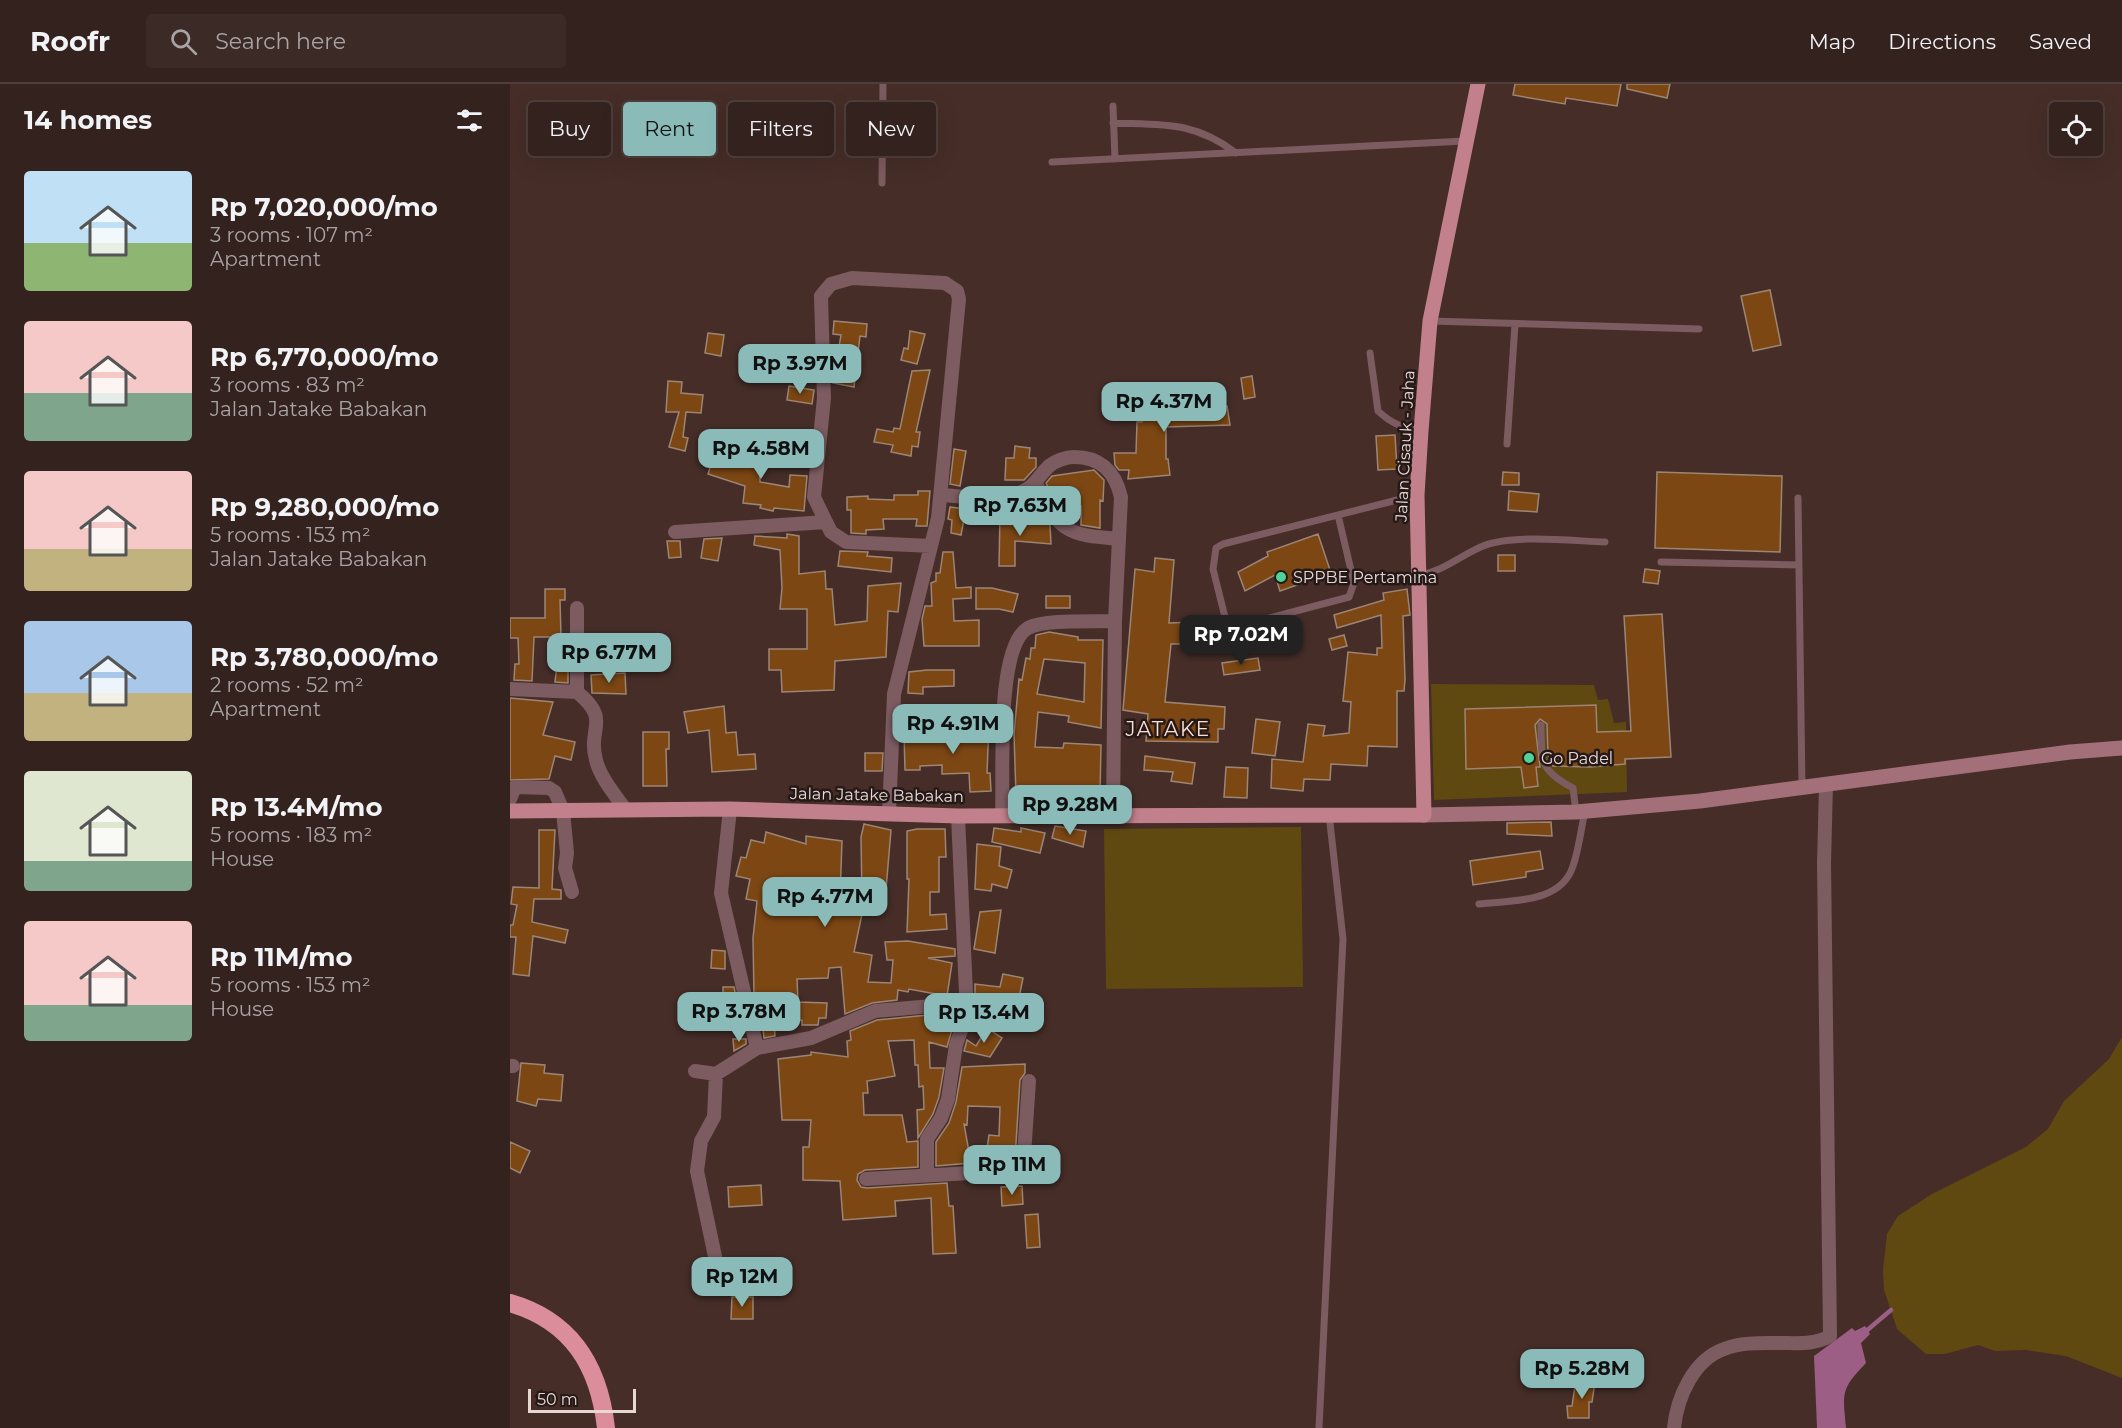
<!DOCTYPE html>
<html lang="en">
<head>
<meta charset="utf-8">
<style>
	:root { --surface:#34221e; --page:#3c2a27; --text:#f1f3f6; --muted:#a9a4a4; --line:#4e3f3c; --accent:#8bbbb9 }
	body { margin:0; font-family:Montserrat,sans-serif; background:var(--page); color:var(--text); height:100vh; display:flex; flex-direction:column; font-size:22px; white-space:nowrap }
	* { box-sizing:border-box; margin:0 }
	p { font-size:20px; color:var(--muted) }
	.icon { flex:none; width:33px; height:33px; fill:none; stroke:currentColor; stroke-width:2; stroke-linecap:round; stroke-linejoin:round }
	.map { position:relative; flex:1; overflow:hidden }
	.panel { display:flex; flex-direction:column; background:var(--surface); width:510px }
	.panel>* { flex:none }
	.banner { position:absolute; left:18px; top:18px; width:570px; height:54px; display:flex; gap:12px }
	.buttons { position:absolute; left:1539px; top:18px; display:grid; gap:12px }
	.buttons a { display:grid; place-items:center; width:54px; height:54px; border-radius:6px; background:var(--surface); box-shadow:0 6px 24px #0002,0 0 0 2px var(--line); font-size:30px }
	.scale { position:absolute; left:18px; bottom:15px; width:108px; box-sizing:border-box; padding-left:6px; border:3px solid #e8d8d4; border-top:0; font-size:16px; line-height:21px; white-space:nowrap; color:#e8d8d4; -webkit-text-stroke:4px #251917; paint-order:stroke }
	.price { position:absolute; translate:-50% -51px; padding:0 14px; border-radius:12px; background:var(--accent); color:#111; font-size:20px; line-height:39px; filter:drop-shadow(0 2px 3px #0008) }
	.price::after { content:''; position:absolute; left:50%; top:36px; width:18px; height:14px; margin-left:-9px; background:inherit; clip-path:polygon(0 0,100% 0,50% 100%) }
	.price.selected { background:#222; color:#fff }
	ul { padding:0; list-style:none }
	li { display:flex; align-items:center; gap:18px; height:150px; padding:0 24px }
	li span { display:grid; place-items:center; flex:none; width:168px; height:120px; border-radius:6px; color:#555 }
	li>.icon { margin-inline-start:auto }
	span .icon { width:72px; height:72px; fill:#fffc; stroke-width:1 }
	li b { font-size:26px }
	h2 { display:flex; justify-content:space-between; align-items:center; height:72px; padding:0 24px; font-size:26px }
	.pill { padding:0 21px; border-radius:6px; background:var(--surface); box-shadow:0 6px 24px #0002,0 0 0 2px var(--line); font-size:21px; line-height:54px }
	.pill.selected { background:var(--accent); color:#111 }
	header { display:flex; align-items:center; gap:36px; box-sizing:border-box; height:84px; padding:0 30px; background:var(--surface); border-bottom:2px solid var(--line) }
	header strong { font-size:28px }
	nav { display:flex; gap:33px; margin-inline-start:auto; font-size:21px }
	.search { width:420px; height:54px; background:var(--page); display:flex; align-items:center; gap:15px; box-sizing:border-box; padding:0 21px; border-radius:6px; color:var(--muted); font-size:22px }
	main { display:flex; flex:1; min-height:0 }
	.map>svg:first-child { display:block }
	.green { fill:#604811 }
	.water { fill:#9c5e85 }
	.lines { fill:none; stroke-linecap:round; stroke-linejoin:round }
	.stream { stroke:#9c5e85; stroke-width:4.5 }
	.building { fill:#7d4714; stroke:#9d8574; stroke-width:1.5; fill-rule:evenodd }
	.lane { stroke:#7c5b61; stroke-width:7 }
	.street { stroke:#7c5b61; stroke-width:14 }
	.secondary { stroke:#a37079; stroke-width:15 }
	.primary { stroke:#c1808b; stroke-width:15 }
	.highway { stroke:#dc8d9c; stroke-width:18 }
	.poi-dot { fill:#4fd399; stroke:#251917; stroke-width:2 }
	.labels { text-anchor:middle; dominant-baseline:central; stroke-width:5; stroke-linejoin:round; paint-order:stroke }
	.street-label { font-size:16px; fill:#e8d8d4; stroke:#251917 }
	.poi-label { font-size:16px; fill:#e8d8d4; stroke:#251917; text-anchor:start }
	.quarter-label { font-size:20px; letter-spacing:1.5px; fill:#fcdbd3; stroke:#251917 }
</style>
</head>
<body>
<header>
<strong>Roofr</strong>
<div class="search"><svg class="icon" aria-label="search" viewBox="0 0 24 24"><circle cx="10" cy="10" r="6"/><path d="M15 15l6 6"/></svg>Search here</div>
<nav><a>Map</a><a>Directions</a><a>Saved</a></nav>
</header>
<main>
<section class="panel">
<h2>14 homes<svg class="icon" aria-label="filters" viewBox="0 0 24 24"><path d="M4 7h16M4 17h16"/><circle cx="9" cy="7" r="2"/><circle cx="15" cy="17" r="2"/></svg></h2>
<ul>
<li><span style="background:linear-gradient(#bfe0f5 60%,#8fb573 0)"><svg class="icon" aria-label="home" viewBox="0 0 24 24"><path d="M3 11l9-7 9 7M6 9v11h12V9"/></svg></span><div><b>Rp 7,020,000/mo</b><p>3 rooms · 107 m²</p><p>Apartment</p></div></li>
<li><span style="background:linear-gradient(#f6c9c9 60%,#7fa58c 0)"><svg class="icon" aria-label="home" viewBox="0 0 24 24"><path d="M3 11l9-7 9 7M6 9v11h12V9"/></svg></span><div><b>Rp 6,770,000/mo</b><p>3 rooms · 83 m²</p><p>Jalan Jatake Babakan</p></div></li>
<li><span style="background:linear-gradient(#f6c9c9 65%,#c2b280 0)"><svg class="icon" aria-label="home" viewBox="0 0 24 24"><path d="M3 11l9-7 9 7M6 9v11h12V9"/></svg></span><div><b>Rp 9,280,000/mo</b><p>5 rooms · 153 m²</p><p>Jalan Jatake Babakan</p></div></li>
<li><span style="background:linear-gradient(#a9c7e8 60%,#c2b280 0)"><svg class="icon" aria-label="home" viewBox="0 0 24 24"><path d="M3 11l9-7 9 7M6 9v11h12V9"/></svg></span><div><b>Rp 3,780,000/mo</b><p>2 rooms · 52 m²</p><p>Apartment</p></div></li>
<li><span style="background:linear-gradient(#dfe7d0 75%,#7fa58c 0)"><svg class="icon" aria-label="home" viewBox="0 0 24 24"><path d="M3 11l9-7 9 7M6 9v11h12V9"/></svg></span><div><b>Rp 13.4M/mo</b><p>5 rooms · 183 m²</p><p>House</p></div></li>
<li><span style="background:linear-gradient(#f6c9c9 70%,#7fa58c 0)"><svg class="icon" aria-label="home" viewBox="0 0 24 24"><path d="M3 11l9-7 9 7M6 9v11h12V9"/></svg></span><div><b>Rp 11M/mo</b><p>5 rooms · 153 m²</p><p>House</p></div></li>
</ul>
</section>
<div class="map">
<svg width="1612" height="1344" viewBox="0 0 1612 1344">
	<rect width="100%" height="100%" fill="#462d28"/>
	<path class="green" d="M921 600 1084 601 1088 616 1098 615 1104 639 1116 638 1117 708 924 716Z
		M791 743 793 903 596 905 594 745Z
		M1612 953V1294L1556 1272 1516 1266 1485 1267 1468 1261 1435 1270H1416L1387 1245 1374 1206 1373 1185 1377 1150 1388 1132 1422 1110 1516 1063 1538 1045 1554 1017 1599 975Z"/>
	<path class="water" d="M1355 1242 1360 1250 1351 1259 1356 1279C1330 1306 1333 1308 1336 1344H1307L1304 1272 1342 1244 1345 1247Z"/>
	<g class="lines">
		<path class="stream" d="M1355 1248 1381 1226"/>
	</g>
	<path class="building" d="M1005 0H1111L1107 22 1056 14 1055 20 1003 11Z
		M1117 0H1160L1157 14 1117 5Z
		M1260 206 1271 261 1243 267 1231 212Z
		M324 237 357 240 356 253 350 252 344 303 323 299 331 251 323 250Z
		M400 247 415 250 407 280 391 276 394 264 398 265Z
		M198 249 214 251 211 272 195 269Z
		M420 286 406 348H410L408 363 402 362 401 372 381 368 383 361 364 358 367 345 383 348 384 344 390 345 402 287Z
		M742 292 745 313 734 315 731 294Z
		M158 297 172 298 171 309 193 311 191 329 176 328 173 353 178 354 175 367 159 363 169 328H156Z
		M279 302 304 306 302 320 277 316Z
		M675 310V324L717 322 720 341 656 343V375H658L660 391 618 395 619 386H609L605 381 604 369H626L627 338H632L633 314 656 315V311Z
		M232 349H249L250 398 279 403 280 391 297 392 294 427 264 424 263 427 250 424 251 421 233 419 235 402 198 390 203 374 233 383Z
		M885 351 887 385 868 386 866 352Z
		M505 362 520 364 519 374H526V383L514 396H495L496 374H504Z
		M444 365 456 367 450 402 440 400Z
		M584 386 594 396 593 417 590 416V444L571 441V422L564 423 563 413H543L536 399 542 392Z
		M993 388 1009 389V401H992Z
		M1147 388 1272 392 1270 468 1145 464Z
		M408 407H420L417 442H406L407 435H373L374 445 356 446V450L341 449V426H337V413L358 412V415L384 416V411H408Z
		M999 407 1029 410 1027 428 998 426Z
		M440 423 456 425 451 451 441 449 442 436 438 435Z
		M527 430H532L540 441 541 460 505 457V482H489L490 431H502L503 440H527Z
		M277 450 289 452V490L315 487 316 505H322L325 541 357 537 358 502 391 499 388 528 378 527 376 573 325 577 324 606 272 608 271 586H259V565H297V525H270L272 504 270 466 244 461 245 452 277 454Z
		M808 450 821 489 770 507 765 491 735 507 728 488 758 472 757 468Z
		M212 454 208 477 191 474 194 455Z
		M157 457H170L171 473 159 474Z
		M330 467 358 468 357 472 382 474 381 488 328 482Z
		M433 468H443L446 504 461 503V514L443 515 444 537 469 536V562H414L412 535 415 522H422L421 499 426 497V489H430Z
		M988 471H1005V487H988Z
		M645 474 664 476 659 539 685 538V560H661L655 618 715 623 714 645H708V658L636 657 638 630 613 626 625 485 644 488Z
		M1135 485 1150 487 1148 500 1133 498Z
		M466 504H482L508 510 503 528 489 525H466Z
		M35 505H55V516H50L51 553H24L22 597 4 596 5 580H9L8 554H0V534H35Z
		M897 505 900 531 893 532 895 596 894 607H887V663L858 662 857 682 821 680 820 696 794 695 793 707 761 704 762 675 793 678 798 640 815 642 813 652 839 649 841 618 833 617 838 568 867 571V564H872L871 531 827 544 824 531 874 516 873 509Z
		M536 512H560V524H536Z
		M1152 530 1161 673 1115 675V680L1080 683 1043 682 1038 671 1037 640 1030 635 1025 641 1030 683H1026L1028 702 1014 704 1011 683 956 685 955 625 1086 621 1087 648 1121 647 1114 532Z
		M539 548 568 553V556H593L591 644 558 638 559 632 528 628 525 663 553 664 554 659 591 661 590 711 574 710V705L543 703V708L506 712 504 650 509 595 512 596 516 574 520 575 521 564H525L526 551ZM534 575 575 579 574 618 527 610Z
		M834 551 837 562 822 566 819 555Z
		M748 574 750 586 714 591 712 579Z
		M47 580 58 581V599L45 598Z
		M417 586H444V602L413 603V610L398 609 399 588Z
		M115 589 116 610 82 609 81 591Z
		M0 614 43 618 33 651 65 658 61 676 45 672 39 695 0 696Z
		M214 622 216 649 226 648 228 671 245 670 246 685 202 688 199 646 178 649 174 628Z
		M746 635 770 638 765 672 742 669Z
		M453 640H479L477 689H480L481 707 460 708 459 689 432 690V681L410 682V686H395L394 651 430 650V656H452Z
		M133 648H159V665H156L157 702H133Z
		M355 669H373L372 687H355Z
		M635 672 685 679 682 700 661 697 663 688 634 686Z
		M716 683 738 684 737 714 714 713Z
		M1041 738 1042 752 997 750V739Z
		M354 740 381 746 375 817 365 816 363 831 352 830 344 868 362 871 358 898 381 899 383 876H377L375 858 398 857 445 865V872L418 874 442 879 437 912 399 905 398 908 388 906 387 916 362 919 335 930 331 883 319 884 318 894 287 895 288 918 317 919 316 934H309L308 941H292V936L264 938 265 952 254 954 250 913H244L243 854 247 817 236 815 240 795 226 792 231 773 236 774 241 756 254 759 256 748 296 760V752L332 757 330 814 352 817 351 753Z
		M545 742 576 747 573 763 542 754Z
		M484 744 511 748V744L535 749 530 769 482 758Z
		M407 745H435L436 773H429V808H420V831L436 830 437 845 397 848 399 795H397V747Z
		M29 746H45L42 805 51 806V815H24L22 838 58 846 55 859 23 852 19 892 3 890 6 853H0V841H3L7 821 1 820 3 803 29 804Z
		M467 760 491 763 489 782 502 786 497 804 482 800 481 807 465 805Z
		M1030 767 1033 785 1016 788V793L963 801 960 777Z
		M491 826 485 869 464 865 470 828Z
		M202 866 215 867V885L201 884Z
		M493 890 513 894 508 919 465 912V900L490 903Z
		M213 903H224L228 922H213Z
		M418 931 444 939 437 963 419 958 420 984H434L429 1013 423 1030 408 1054 407 1026 414 1025 413 1002 409 1003 408 981H405L404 956 378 957 385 992 357 997 358 1009H353L354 1031H392L397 1058 408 1057V1083L355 1086 348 1090 347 1096 351 1103 357 1104 437 1099 439 1122H443L446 1169 423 1170 421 1114 385 1117 386 1132 333 1136 330 1097 293 1096V1063H299L301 1036H272L268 975 301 971V968L338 973 337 957 341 956 340 947 367 936Z
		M477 944 492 954 480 973 454 967 457 956 466 962Z
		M223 955H236V960L224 967Z
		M11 979 35 981 34 989 53 991 51 1017 28 1015 26 1022 7 1017Z
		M515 980V989L510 996 505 1075 476 1072 479 1051 489 1052 490 1023 458 1022 457 1041 454 1040 461 1079 426 1082V1058L439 1039 446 1018 452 983Z
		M0 1058 20 1067 10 1089 0 1084Z
		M251 1101 252 1121 219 1123 218 1103Z
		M512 1102 513 1120 492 1122 491 1103Z
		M528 1130 530 1163 517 1164 515 1131Z
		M222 1213H243V1235H221Z
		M1066 1295 1085 1298 1082 1318H1079V1334H1058L1057 1322H1062Z"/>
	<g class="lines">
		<path class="lane" d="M603 22 605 75
			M603 39C653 41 684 37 726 69
			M542 78 955 57
			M372 99 373 0
			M920 237 1189 245
			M860 269 868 327C882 340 893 344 911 347
			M997 360 1005 240
			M1288 414 1292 703
			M828 431 844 499 839 513 733 541 715 533 703 485 706 464 713 460C777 444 842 428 907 411
			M1151 478 1289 481
			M910 491C934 487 951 471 973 462 1001 450 1063 457 1095 458
			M1031 641C1032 678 1029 686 1063 704L1066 728
			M969 820C1001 816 1051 820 1063 782 1069 765 1071 745 1075 727
			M809 1344 833 855 819 730"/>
		<path class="street" d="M526 400C550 448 556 451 609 455
			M431 411C454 412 482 418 504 411 525 404 525 396 539 382 545 377 556 373 564 373 591 373 605 388 611 413L605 537 603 730
			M316 438 321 448 336 458 421 462
			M165 448 316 438 304 413 314 314 311 212 321 200 342 194 435 199 447 207 449 215 428 434 384 610 379 730
			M67 524V608C102 637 77 642 86 676 90 693 105 711 115 725
			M0 605 67 608
			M0 715 5 703 39 704 45 708 53 727 57 769 55 784 62 808
			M220 725 211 809 247 964
			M492 731C494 693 485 563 518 544 535 535 584 538 605 537
			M0 982H3
			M185 987 206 990
			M417 1091V1055L431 1034 438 1015 446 961 455 935 456 909 448 732
			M356 1095 513 1086 519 997
			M211 1201 187 1087 191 1057 204 1033 206 990 247 964 301 954 365 927 433 921 455 935
			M1164 1344C1167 1314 1183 1276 1214 1265 1232 1258 1251 1259 1270 1259 1288 1259 1304 1261 1320 1252L1314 779 1316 701"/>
		<path class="secondary" d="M914 731 1066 728 1190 717 1560 668 1612 664"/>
		<path class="primary" d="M0 727 220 725 448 732 914 731 907 411 911 347 920 237 968 0"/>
		<path class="highway" d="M0 1219C62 1237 89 1282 96 1344"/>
	</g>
	<g class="poi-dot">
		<circle cx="771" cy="493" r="6"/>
		<circle cx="1019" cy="674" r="6"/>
	</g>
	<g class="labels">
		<g class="street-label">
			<text transform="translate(895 362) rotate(-87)">Jalan Cisauk - Jaha</text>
			<text transform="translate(367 711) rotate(1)">Jalan Jatake Babakan</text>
		</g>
		<g class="poi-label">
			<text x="783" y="493">SPPBE Pertamina</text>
			<text x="1031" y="674">Go Padel</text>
		</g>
		<g class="quarter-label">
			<text x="658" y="645">JATAKE</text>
		</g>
	</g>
</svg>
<div class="buttons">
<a><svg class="icon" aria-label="locate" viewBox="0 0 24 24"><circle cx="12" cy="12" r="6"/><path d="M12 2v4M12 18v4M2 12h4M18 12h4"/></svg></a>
</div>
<div class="scale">50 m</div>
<b class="price" style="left:290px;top:311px">Rp 3.97M</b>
<b class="price" style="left:654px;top:349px">Rp 4.37M</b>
<b class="price" style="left:251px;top:396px">Rp 4.58M</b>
<b class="price" style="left:510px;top:453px">Rp 7.63M</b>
<b class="price selected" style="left:731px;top:582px">Rp 7.02M</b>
<b class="price" style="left:99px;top:600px">Rp 6.77M</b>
<b class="price" style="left:443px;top:671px">Rp 4.91M</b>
<b class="price" style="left:560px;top:752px">Rp 9.28M</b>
<b class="price" style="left:315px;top:844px">Rp 4.77M</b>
<b class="price" style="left:229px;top:959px">Rp 3.78M</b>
<b class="price" style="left:474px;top:960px">Rp 13.4M</b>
<b class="price" style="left:502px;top:1112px">Rp 11M</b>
<b class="price" style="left:232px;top:1224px">Rp 12M</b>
<b class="price" style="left:1072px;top:1316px">Rp 5.28M</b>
<div class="banner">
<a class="pill">Buy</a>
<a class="pill selected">Rent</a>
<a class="pill">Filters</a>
<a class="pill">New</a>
</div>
</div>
</main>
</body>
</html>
